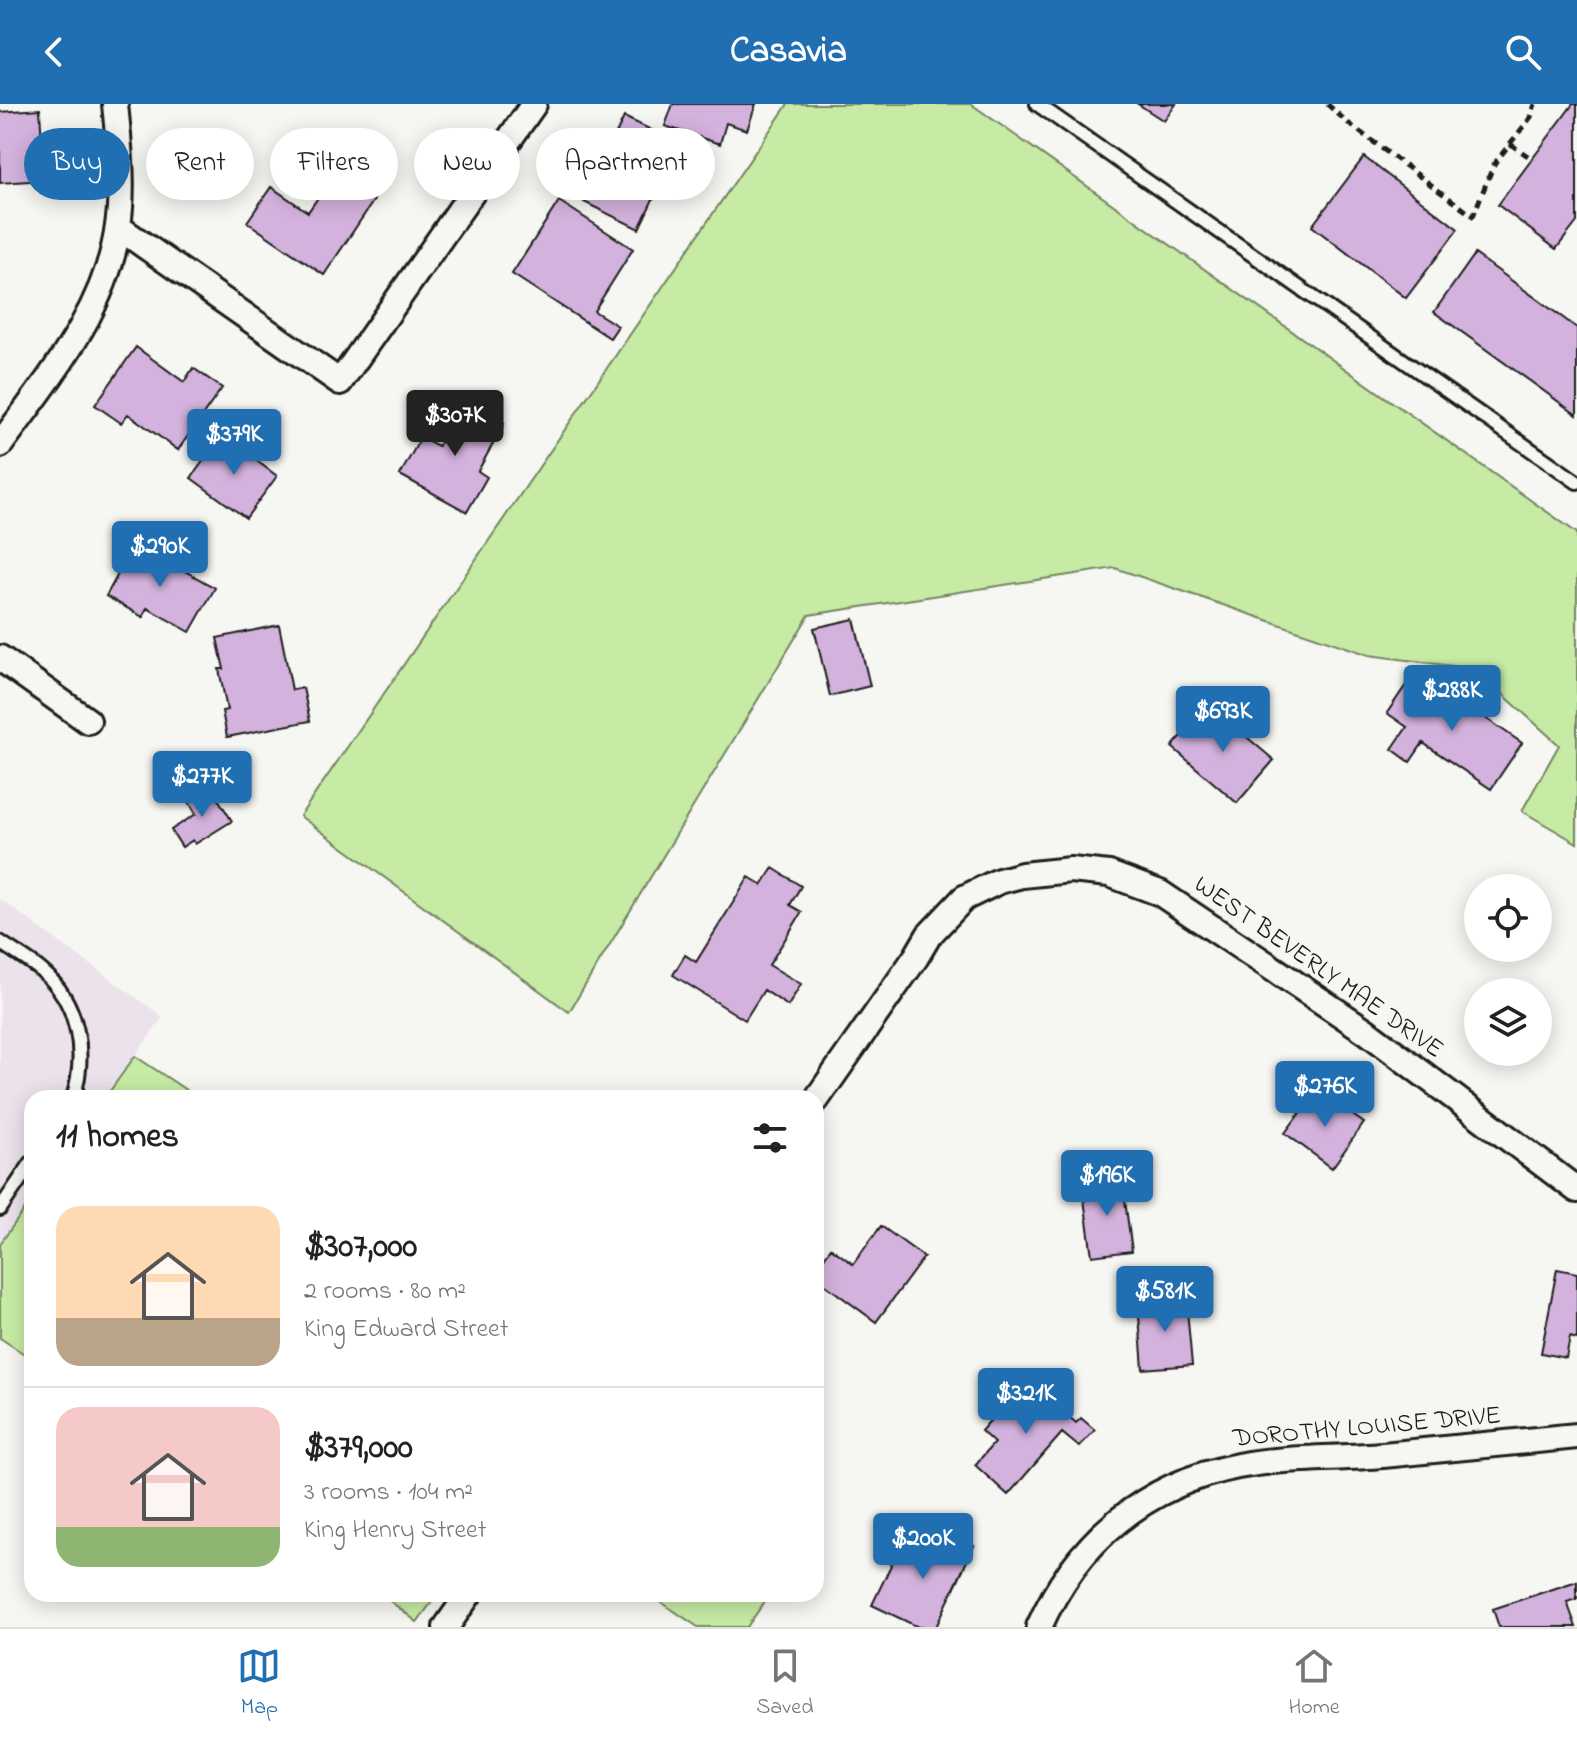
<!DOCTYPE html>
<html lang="en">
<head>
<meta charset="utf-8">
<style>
	:root { --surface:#fff; --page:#f6f6f6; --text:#222; --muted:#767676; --line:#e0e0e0; --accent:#1f6fb2 }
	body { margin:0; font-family:"Indie Flower",sans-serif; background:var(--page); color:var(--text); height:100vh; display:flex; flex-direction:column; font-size:30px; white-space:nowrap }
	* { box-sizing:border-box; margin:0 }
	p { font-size:26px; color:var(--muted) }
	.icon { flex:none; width:44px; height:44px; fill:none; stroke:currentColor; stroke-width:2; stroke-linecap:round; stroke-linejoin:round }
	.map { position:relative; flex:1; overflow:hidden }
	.drawer { position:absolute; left:24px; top:986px; width:800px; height:512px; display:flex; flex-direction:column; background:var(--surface); border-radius:24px; box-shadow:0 4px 20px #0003 }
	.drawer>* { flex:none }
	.hud { position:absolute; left:24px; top:24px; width:800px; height:72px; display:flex; gap:16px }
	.tools { position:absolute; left:1464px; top:770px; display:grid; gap:16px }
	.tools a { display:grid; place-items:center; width:88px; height:88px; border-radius:50%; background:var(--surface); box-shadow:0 4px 20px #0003; font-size:40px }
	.price { position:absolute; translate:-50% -68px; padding:0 18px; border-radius:8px; background:var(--accent); color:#fff; font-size:26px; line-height:52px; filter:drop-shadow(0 2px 4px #0008) }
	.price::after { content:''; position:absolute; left:50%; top:48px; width:24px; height:18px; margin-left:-12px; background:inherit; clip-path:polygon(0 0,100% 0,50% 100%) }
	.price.selected { background:#222; color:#fff }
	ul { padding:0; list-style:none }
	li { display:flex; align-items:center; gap:24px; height:200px; padding:0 32px }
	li+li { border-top:2px solid var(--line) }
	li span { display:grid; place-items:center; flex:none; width:224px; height:160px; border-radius:24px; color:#555 }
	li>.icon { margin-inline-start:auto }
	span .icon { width:96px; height:96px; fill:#fffc; stroke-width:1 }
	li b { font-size:34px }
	h2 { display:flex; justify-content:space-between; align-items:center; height:96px; padding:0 32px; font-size:34px }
	.chip { padding:0 28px; border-radius:36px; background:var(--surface); box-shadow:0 4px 20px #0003; font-size:28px; line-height:72px }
	.chip.selected { background:var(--accent); color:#fff }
	header { display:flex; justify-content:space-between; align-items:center; height:104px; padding:0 32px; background:var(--accent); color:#fff; font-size:36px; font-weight:700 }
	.tabs { display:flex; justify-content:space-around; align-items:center; height:112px; border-top:2px solid var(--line); background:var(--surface); font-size:22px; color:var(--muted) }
	.tabs a { display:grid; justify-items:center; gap:4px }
	.tabs .selected { color:var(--accent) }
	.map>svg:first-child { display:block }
	.built { fill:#ece2ec }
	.green { fill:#c7eba5; stroke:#728460; stroke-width:2 }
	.building { fill:#d3b2dd; stroke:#1c1c1c; stroke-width:2 }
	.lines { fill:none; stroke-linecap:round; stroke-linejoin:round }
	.lane-casing { stroke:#1c1c1c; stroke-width:18 }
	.street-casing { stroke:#1c1c1c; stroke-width:30 }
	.path { stroke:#1c1c1c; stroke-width:5; stroke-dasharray:8 6; stroke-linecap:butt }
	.lane { stroke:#f6f6f2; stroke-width:12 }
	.street { stroke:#f6f6f2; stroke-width:24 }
	.labels { text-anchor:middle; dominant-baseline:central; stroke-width:6; stroke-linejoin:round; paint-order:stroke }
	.street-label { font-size:26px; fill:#1c1c1c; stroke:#f6f6f2 }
</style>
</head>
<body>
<header><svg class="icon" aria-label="back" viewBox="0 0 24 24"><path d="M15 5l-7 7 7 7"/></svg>Casavia<svg class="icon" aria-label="search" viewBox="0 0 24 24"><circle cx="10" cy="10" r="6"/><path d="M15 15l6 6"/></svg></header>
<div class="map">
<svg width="1577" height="1523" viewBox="0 0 1577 1523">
	<rect width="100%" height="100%" fill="#f6f6f2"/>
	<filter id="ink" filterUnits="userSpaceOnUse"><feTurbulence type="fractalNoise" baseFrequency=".0125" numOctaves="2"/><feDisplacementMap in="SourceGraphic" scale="16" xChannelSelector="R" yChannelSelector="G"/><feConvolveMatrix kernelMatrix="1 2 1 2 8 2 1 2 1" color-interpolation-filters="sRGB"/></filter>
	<g filter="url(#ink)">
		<path class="built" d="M0 795 163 913 105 994H32V1095L0 1140Z"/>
		<path class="green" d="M788 0H971L1577 429V739L1522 707 1559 641 1475 565 1369 551 1115 464 809 511 569 908 300 712Z
			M135 952 198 994H105Z
			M32 1095V1255L0 1234V1140Z
			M381 1490H438L417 1518Z
			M649 1490H770L747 1523H698Z"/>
		<path class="building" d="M673 0H756L747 26 726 19 720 40 665 22Z
			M1138 0H1176L1164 17Z
			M1573 0H1577V118L1556 145 1498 101Z
			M40 5 44 76 0 79V8Z
			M624 13 683 41 665 79 661 78 639 125 584 98Z
			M1364 53 1458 125 1406 194 1312 122Z
			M335 69 374 96 324 171 247 118 271 83 308 108Z
			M559 97 633 145 594 207 618 222 610 234 512 170Z
			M1475 150 1577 224V311L1434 208Z
			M136 243 184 278 193 264 222 284 178 346 128 310 121 319 95 301Z
			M463 297 504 320 478 367 487 373 467 408 400 371 421 333 438 342Z
			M222 331 277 372 246 414 191 374Z
			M135 439 215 484 190 528 147 504 143 513 106 492Z
			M854 515 870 582 830 592 814 524Z
			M279 521 292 586 303 584 310 617 227 633 222 607 227 606 219 565H224L217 534Z
			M1410 575 1434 592 1440 583 1522 639 1491 685 1423 639 1410 658 1392 645 1407 623 1387 609Z
			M1209 601 1274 656 1237 699 1172 643Z
			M210 682 232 717 195 740 193 736 182 743 171 726 196 710 188 696Z
			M773 764 801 782 790 801 802 808 769 861 801 880 788 902 764 886 745 916 673 871 685 851 696 858 749 773 762 781Z
			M1317 986 1364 1019 1332 1064 1285 1029Z
			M1122 1075 1132 1147 1092 1152 1082 1081Z
			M881 1122 924 1153 876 1218 816 1174V1164L831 1144 853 1160Z
			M1557 1165 1577 1169V1235L1570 1233 1566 1254 1541 1249Z
			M1186 1195 1192 1261 1143 1265 1138 1199Z
			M1026 1275 1076 1319 1081 1314 1095 1326 1079 1343 1062 1329 1008 1391 975 1361 994 1339 981 1327Z
			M942 1427 974 1442 936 1523H918L872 1501 903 1436 931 1449Z
			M1577 1477V1495L1567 1498 1576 1523H1499L1493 1505Z"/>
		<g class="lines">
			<g class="lane-casing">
				<path id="lane" d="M1037 0 1577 378
					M0 838C14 848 29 856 42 867 79 898 87 950 73 994
					M0 1105 32 1058"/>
			</g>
			<g class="street-casing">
				<path id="street" d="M118 123 340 278 534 0
					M0 341C48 275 107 206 118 122 124 82 119 41 115 0
					M0 554 88 617
					M816 996 916 853 929 831 964 794 999 777 1022 771 1071 766 1109 770 1160 789 1366 927 1577 1086
					M446 1523 469 1490
					M1039 1523C1077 1437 1145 1380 1238 1362 1285 1353 1335 1355 1383 1351 1448 1345 1512 1338 1577 1332"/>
			</g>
			<path class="path" d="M1327 0 1348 19 1473 112 1494 60 1531 13 1535 0
				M1510 40 1528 52"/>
			<use href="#lane" class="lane"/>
			<use href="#street" class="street"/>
		</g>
	</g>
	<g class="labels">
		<g class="street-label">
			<text transform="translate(1318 864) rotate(35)">WEST BEVERLY MAE DRIVE</text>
			<text transform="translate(1367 1324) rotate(-5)">DOROTHY LOUISE DRIVE</text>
		</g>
	</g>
</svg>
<div class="tools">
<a><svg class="icon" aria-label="locate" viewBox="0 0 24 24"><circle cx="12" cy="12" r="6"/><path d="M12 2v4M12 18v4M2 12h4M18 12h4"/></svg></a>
<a><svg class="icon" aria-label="layers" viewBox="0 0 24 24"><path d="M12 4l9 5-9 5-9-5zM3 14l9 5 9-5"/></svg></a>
</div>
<b class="price selected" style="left:455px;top:354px">$307K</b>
<b class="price" style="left:234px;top:373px">$379K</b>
<b class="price" style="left:160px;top:485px">$290K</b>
<b class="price" style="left:1452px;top:629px">$288K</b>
<b class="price" style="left:1223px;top:650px">$693K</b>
<b class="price" style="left:202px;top:715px">$277K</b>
<b class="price" style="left:1325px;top:1025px">$276K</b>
<b class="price" style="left:1107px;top:1114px">$196K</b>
<b class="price" style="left:1165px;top:1230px">$581K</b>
<b class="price" style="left:1026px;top:1332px">$321K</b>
<b class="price" style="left:923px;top:1477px">$200K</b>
<div class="hud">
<a class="chip selected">Buy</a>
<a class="chip">Rent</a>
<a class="chip">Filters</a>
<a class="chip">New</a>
<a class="chip">Apartment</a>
</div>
<section class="drawer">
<h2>11 homes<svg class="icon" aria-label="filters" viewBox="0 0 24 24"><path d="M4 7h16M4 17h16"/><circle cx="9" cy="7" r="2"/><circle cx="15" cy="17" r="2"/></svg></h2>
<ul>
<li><span style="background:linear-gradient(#ffd9b3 70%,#b9a48a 0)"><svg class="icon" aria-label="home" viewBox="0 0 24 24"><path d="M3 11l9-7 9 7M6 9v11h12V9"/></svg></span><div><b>$307,000</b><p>2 rooms · 80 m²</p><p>King Edward Street</p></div></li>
<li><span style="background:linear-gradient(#f6c9c9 75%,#8fb573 0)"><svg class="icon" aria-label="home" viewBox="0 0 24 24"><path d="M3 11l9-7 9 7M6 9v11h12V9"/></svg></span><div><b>$379,000</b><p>3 rooms · 104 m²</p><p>King Henry Street</p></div></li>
</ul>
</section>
</div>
<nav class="tabs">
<a class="selected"><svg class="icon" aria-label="map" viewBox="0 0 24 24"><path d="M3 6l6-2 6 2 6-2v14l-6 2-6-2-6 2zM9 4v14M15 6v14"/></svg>Map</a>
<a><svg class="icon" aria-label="saved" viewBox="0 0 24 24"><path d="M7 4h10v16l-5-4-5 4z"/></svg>Saved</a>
<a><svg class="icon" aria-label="home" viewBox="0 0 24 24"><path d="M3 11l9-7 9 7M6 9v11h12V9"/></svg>Home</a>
</nav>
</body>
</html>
